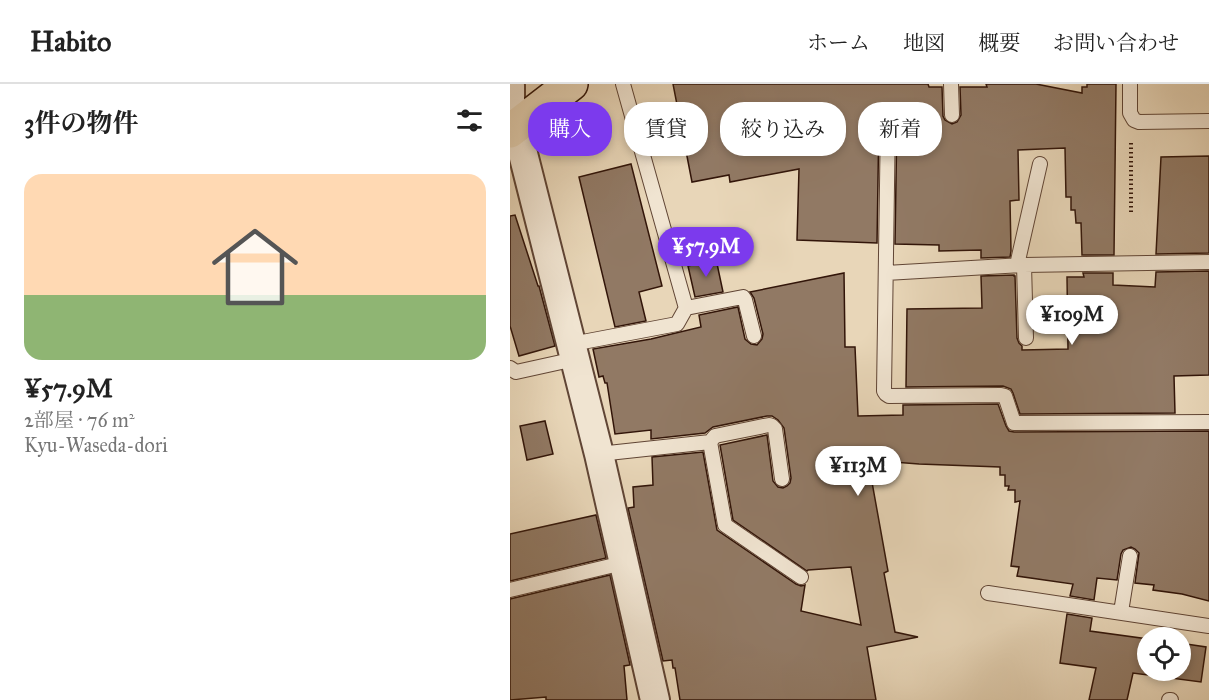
<!DOCTYPE html>
<html lang="ja">
<head>
<meta charset="utf-8">
<style>
	:root { --surface:#fff; --page:#f2f2f2; --text:#222; --muted:#767676; --line:#e0e0e0; --accent:#7c3aed }
	body { margin:0; font-family:"IM FELL Great Primer","Noto Serif JP",serif; background:var(--page); color:var(--text); height:100vh; display:flex; flex-direction:column; font-size:22px; white-space:nowrap }
	* { box-sizing:border-box; margin:0 }
	p { font-size:20px; color:var(--muted) }
	.icon { flex:none; width:33px; height:33px; fill:none; stroke:currentColor; stroke-width:2; stroke-linecap:round; stroke-linejoin:round }
	.map { position:relative; flex:1; overflow:hidden }
	.details { display:flex; flex-direction:column; background:var(--surface); width:510px }
	.details>* { flex:none }
	.top-card { position:absolute; left:18px; top:18px; width:570px; height:54px; display:flex; gap:12px }
	.buttons { position:absolute; left:627px; top:543px; display:grid; gap:12px }
	.buttons a { display:grid; place-items:center; width:54px; height:54px; border-radius:50%; background:var(--surface); box-shadow:0 3px 9px #0003; font-size:30px }
	.price { position:absolute; translate:-50% -51px; padding:0 14px; border-radius:21px; background:#fff; color:#222; font-size:20px; line-height:39px; filter:drop-shadow(0 2px 3px #0008) }
	.price::after { content:''; position:absolute; left:50%; top:36px; width:18px; height:14px; margin-left:-9px; background:inherit; clip-path:polygon(0 0,100% 0,50% 100%) }
	.price.active { background:var(--accent); color:#fff }
	ul { padding:0; list-style:none }
	li { display:grid; align-content:center; gap:12px; height:318px; padding:0 24px }
	li span { display:grid; place-items:center; height:186px; border-radius:18px; color:#555 }
	li>.icon { margin-inline-start:auto }
	span .icon { width:108px; height:108px; fill:#fffc; stroke-width:1 }
	li b { font-size:26px }
	h2 { display:flex; justify-content:space-between; align-items:center; height:72px; padding:0 24px; font-size:26px }
	.chip { padding:0 21px; border-radius:24px; background:var(--surface); box-shadow:0 3px 9px #0003; font-size:21px; line-height:54px }
	.chip.active { background:var(--accent); color:#fff }
	header { display:flex; align-items:center; gap:36px; box-sizing:border-box; height:84px; padding:0 30px; background:var(--surface); border-bottom:2px solid var(--line) }
	header strong { font-size:28px }
	nav { display:flex; gap:33px; margin-inline-start:auto; font-size:21px }
	main { display:flex; flex:1; min-height:0 }
	.map>svg:first-child { display:block }
	.building { fill:#917964; stroke:#321509; stroke-width:1.5 }
	.lines { fill:none; stroke-linecap:round; stroke-linejoin:round }
	.service-casing { stroke:#604535; stroke-width:16 }
	.minor-casing { stroke:#604535; stroke-width:32 }
	.primary-casing { stroke:#321509; stroke-width:36 }
	.path { stroke:#321509; stroke-width:4; stroke-dasharray:1.5 3; stroke-linecap:butt }
	.service { stroke:#f0e4d1; stroke-width:14 }
	.minor { stroke:#f0e4d1; stroke-width:28 }
	.primary { stroke:#e8d6b8; stroke-width:33 }
</style>
</head>
<body>
<header>
<strong>Habito</strong>
<nav><a>ホーム</a><a>地図</a><a>概要</a><a>お問い合わせ</a></nav>
</header>
<main>
<section class="details">
<h2>3件の物件<svg class="icon" aria-label="filters" viewBox="0 0 24 24"><path d="M4 7h16M4 17h16"/><circle cx="9" cy="7" r="2"/><circle cx="15" cy="17" r="2"/></svg></h2>
<ul>
<li><span style="background:linear-gradient(#ffd9b3 65%,#8fb573 0)"><svg class="icon" aria-label="home" viewBox="0 0 24 24"><path d="M3 11l9-7 9 7M6 9v11h12V9"/></svg></span><div><b>¥57.9M</b><p>2部屋 · 76 m²</p><p>Kyu-Waseda-dori</p></div></li>
</ul>
</section>
<div class="map">
<svg width="699" height="616" viewBox="0 0 699 616">
	<rect width="100%" height="100%" fill="#e8d6b8"/>
	<filter id="stains"><feTurbulence type="fractalNoise" baseFrequency=".00333" numOctaves="4"/><feColorMatrix values="0 0 0 0 .2 0 0 0 0 .09 0 0 0 0 .02 0 0 0 .5 -.17"/></filter>
	<radialGradient id="worn" r=".72"><stop offset=".6" stop-color="#630" stop-opacity="0"/><stop offset="1" stop-color="#630" stop-opacity=".3"/></radialGradient>
	<path class="building" d="M163 0H418L419 3H432L433 32 435 36 442 40 447 38 451 31 450 3H477L476 0H526L572 9V3H577V0H606L604 171H572L571 139H566L565 126H561V113H556L555 64 508 66 509 116 500 117 501 167 500 173 471 174V166L429 167V161L385 160 387 33 386 28 379 24 373 25 369 33 367 159 287 156 289 85 220 98 219 91 182 98Z
		M699 72V169L646 170 651 73Z
		M121 80 152 202 129 208 136 237 105 243 69 93Z
		M5 131 28 202H29L45 262 9 272 0 242V132Z
		M206 175 213 208 185 213 178 182Z
		M699 187V291L664 292 665 329 510 330 503 309 501 305 493 302 396 303 397 225 472 224 471 192 504 191V192H505L507 254 509 259 512 262V266L558 265 557 193H574L573 189H603V201L645 203 646 188Z
		M334 189 335 263H345L348 332 393 331V321L488 320 496 342 499 347 504 348 699 347V517L672 510 643 506 644 501 625 499 629 469 625 465 621 463 613 466 611 470 607 496 587 494 584 516 560 512 563 500 507 492 509 483 501 482 510 417 505 418V406H498L499 402H495V391H490V383L409 380 358 376 378 487 374 489 385 548 408 553 357 563 366 616H170L165 584H163L162 576 153 577 118 424 124 423 123 403 143 401 142 373 193 368 207 446 286 500 291 502 295 501 291 527 351 541 341 483 298 486 297 487 223 436 210 361 257 351 263 397 268 403 273 404 277 402 280 399 281 394 274 344 268 336 262 332H257L203 343 195 349 141 355V346L105 350 97 299H95L93 292 89 293 83 265 141 255 191 243 189 231 228 223 235 255 241 260 247 261 252 255 253 250 244 214 240 208Z
		M35 337 43 370 17 376 10 342Z
		M86 431 96 474 0 497V450Z
		M100 491 120 581 114 582 117 616H36V613L0 616V515Z
		M557 530 582 534 580 547 638 555V586H670V559L696 563 691 598 623 589 617 616H579L586 584 550 579Z"/>
	<g class="lines">
		<g class="service-casing">
			<path id="service" d="M441 0 442 31
				M620 0V29L624 36 629 38 699 37
				M378 33 374 307 376 310 379 312 491 311 495 312 504 339 699 338
				M507 181 530 80
				M514 181 516 254
				M376 189 514 181 699 178
				M176 224 233 213 235 216 244 252
				M62 260 167 240 176 224 113 0
				M0 284 6 288 65 275
				M200 358 215 441 291 493
				M89 370 200 358 205 352 259 341 262 342 265 345 272 395
				M0 506 113 479
				M478 509 699 542
				M611 528 620 472
				M659 616H661"/>
		</g>
		<g class="minor-casing">
			<path id="minor" d="M0 2V16L6 42 89 370 145 616"/>
		</g>
		<g class="primary-casing">
			<path id="primary" d="M0 47 61 0"/>
		</g>
		<path class="path" d="M621 59V130"/>
		<use href="#service" class="service"/>
		<use href="#minor" class="minor"/>
		<use href="#primary" class="primary"/>
	</g>
	<rect width="100%" height="100%" filter="url(#stains)"/>
	<rect width="100%" height="100%" fill="url(#worn)"/>
</svg>
<div class="buttons">
<a><svg class="icon" aria-label="locate" viewBox="0 0 24 24"><circle cx="12" cy="12" r="6"/><path d="M12 2v4M12 18v4M2 12h4M18 12h4"/></svg></a>
</div>
<b class="price active" style="left:196px;top:194px">¥57.9M</b>
<b class="price" style="left:562px;top:262px">¥109M</b>
<b class="price" style="left:348px;top:413px">¥113M</b>
<div class="top-card">
<a class="chip active">購入</a>
<a class="chip">賃貸</a>
<a class="chip">絞り込み</a>
<a class="chip">新着</a>
</div>
</div>
</main>
</body>
</html>
